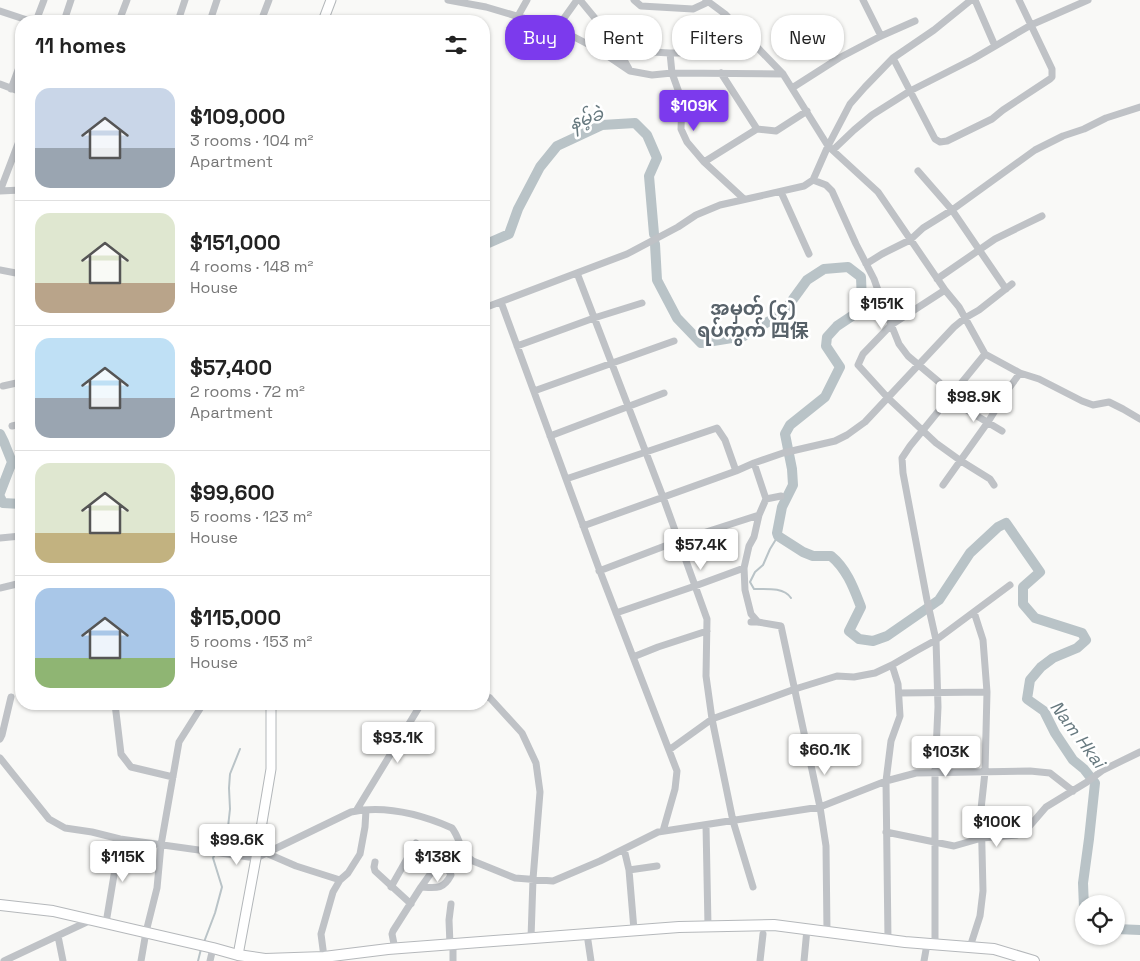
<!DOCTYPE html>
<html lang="en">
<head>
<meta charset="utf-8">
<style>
	:root { --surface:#fff; --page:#f6f6f6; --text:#222; --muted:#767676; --line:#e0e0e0; --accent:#7c3aed }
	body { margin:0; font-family:"Space Grotesk","Noto Sans SC","Noto Sans Myanmar",sans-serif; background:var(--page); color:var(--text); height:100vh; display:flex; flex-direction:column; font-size:19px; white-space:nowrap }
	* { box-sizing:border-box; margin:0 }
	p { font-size:16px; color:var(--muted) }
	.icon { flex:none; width:28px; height:28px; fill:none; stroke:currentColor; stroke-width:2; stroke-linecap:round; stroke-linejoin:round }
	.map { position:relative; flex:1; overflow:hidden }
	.panel { position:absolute; left:15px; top:15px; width:475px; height:695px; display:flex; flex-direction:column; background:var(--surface); border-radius:20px; box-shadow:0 1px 4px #0004 }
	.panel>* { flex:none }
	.guide { position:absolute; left:505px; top:15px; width:475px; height:45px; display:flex; gap:10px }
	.buttons { position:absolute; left:1075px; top:895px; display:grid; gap:10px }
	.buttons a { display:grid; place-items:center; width:50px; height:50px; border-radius:50%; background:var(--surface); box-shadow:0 1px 4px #0004; font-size:25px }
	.price { position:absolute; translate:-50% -42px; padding:0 11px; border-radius:5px; background:#fff; color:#222; font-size:16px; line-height:32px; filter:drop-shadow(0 1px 2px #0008) }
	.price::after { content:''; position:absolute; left:50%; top:30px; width:15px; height:11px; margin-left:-8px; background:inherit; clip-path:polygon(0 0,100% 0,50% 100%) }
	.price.selected { background:var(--accent); color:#fff }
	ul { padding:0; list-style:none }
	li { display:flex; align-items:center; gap:15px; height:125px; padding:0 20px }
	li+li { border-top:1px solid var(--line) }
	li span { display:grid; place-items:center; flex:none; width:140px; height:100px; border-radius:15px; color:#555 }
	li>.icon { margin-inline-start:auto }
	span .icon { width:60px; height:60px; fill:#fffc; stroke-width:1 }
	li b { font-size:21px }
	h2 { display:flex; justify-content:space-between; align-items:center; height:60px; padding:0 20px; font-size:21px }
	.pill { padding:0 18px; border-radius:20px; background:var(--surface); box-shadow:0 1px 4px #0004; font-size:18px; line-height:45px }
	.pill.selected { background:var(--accent); color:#fff }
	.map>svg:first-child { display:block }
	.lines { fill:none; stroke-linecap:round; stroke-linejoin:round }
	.stream { stroke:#b9c3c7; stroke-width:2 }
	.river { stroke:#b9c3c7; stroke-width:10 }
	.major-casing { stroke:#b3b7ba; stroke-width:11 }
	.highway-casing { stroke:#b5b8bb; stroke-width:12 }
	.minor { stroke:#bfc2c6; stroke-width:7 }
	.major { stroke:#fff; stroke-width:9 }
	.highway { stroke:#fff; stroke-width:10 }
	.labels { text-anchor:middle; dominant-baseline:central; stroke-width:5; stroke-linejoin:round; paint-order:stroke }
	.water-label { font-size:18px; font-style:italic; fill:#67797f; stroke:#fff }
	.quarter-label { font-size:19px; font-weight:bold; fill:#58626a; stroke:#fff }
</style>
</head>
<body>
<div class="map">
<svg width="1140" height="961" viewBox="0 0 1140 961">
	<rect width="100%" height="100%" fill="#f9f9f7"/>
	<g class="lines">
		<path class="stream" d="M778 536 770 549 763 565 755 572 750 582 754 589C766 589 784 587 791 598
			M217 850 228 827 230 809 229 788 230 774 240 749
			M204 942 215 913 222 887 213 858 215 854
			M198 961 201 949"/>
		<path class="river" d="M655 244 657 280 677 318 701 343 744 336 783 313 807 280 824 269 848 267 861 277 862 303 855 314 837 326 827 337 826 346 840 367 825 397 790 425 785 434 792 469 793 485 782 507 777 533 778 536 803 552 813 556H831C847 569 854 589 861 607L849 631 859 639 873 641 887 636 939 600 970 553 998 527 1006 523 1040 572 1023 587V604L1035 618 1082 633 1086 640 1077 648 1053 658 1041 667 1030 680 1027 699 1044 711 1055 733 1073 760 1084 769 1095 783 1089 839 1083 883 1084 908
			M484 245 509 234 518 209 540 167 557 146 602 125 635 123 647 135 657 158 649 176 654 234
			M0 434 4 442 12 462 0 493
			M0 497 3 503 21 504
			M1116 929 1140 930"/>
		<g class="major-casing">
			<path id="major" d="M323 21 331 0
				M238 955 256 858 271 769V704"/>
		</g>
		<g class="highway-casing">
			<path id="highway" d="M0 905 53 911 213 948 238 955 265 959 324 957 388 949 679 927 774 925 905 942 994 949 1034 961"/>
		</g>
		<path class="minor" d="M448 0 486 7 557 28 599 50 630 71 652 75 672 73 783 74
			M580 0 613 40 629 69
			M634 0 641 6 693 9 708 2
			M706 0 725 14 783 74 828 146 878 192 945 290 959 307 985 354 1020 373 1039 379 1082 401 1093 405 1109 402 1123 409 1140 419
			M863 0 881 36
			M975 0 995 46
			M0 11 30 21
			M518 16 527 0
			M36 21 44 0
			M64 21 71 0
			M119 21 127 0
			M178 21 185 0
			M210 21 217 0
			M261 21 269 0
			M557 28 577 0
			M634 51 670 53H699L749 39
			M670 53 672 73 682 101 681 129 687 142 704 162 744 199
			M893 58 935 139 940 142 947 141 992 119 1003 110 1050 79 1052 77V69L1019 0
			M721 73 757 129
			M0 84 21 92
			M792 88 839 58 881 36 915 21
			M11 89 21 62
			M833 150 854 130 872 115 910 91 973 59 1031 25 1088 0
			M704 162 757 129 776 131 807 111
			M918 171 952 210 1006 289
			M813 180 826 185 832 191 856 244 874 279 884 307 899 344 908 356 939 382 962 407 1002 431
			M0 191 21 136
			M0 191 21 190
			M781 192 809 254
			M866 264 882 254 910 240 923 228 952 210 1035 150 1063 136 1084 129 1106 118 1140 107
			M0 270 21 274
			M577 273 663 497 707 619 706 676 712 719 733 821 753 887
			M937 279 995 239 1042 216
			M945 290 891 325 863 354 858 365 888 398 936 443 961 461 990 479 994 485
			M501 302 598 566 677 771 675 789 663 831
			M484 308 627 254 678 227 696 215 720 205 804 186 813 180 828 146 850 104 865 87 893 58 934 30 971 0
			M517 346 594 318 642 303
			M3 386 21 382
			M534 391 674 341
			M12 426 21 424
			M550 436 664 393
			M754 463 766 499 759 515 754 537 749 546 744 568 745 590 751 614 758 622
			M566 479 717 428 725 440 736 471
			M943 485 988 422 1009 388 1020 373
			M766 499 781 496
			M583 526 736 471 754 463 783 453 835 441 847 435 865 422 954 327 965 318 979 310 1012 284
			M0 538 21 536
			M599 571 678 541 759 515
			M0 588 21 583
			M616 613 695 586 744 568
			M751 622H758L781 626 820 807 826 846 827 932
			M633 657 658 647 707 631
			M899 693 987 692
			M484 695 490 698 522 733 536 763 540 792 533 879 531 938
			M115 704 121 754 131 767 173 777
			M0 739 2 735 11 697
			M669 750 712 719 795 689 837 676 854 677 875 673 892 665 916 651 936 640 1010 585
			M0 758 49 819 65 828 92 832 120 839 256 858 351 812C385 805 420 814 452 828 460 838 461 855 473 861L515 878 553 881 600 861 658 832 820 807 886 781 916 773 1030 771 1050 773 1073 791
			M356 811 421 704
			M706 825 708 926
			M886 832 954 846 982 838 1017 835 1027 829 1046 807 1087 782 1103 770 1140 752
			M624 849 629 870 634 930
			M266 853 296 866 340 880
			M375 862 374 867 375 871 411 904
			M629 870 657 866
			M391 887 416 843 435 857 439 863C446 864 448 869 451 875 443 890 436 888 421 887L393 931 392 934 395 949
			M421 887 436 866 439 863
			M106 923 120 839
			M587 934 591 961
			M58 936 63 961
			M888 940 886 781 891 741 900 716 898 684 892 665
			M453 944V961
			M450 945 449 920 451 904
			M935 945V773L938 707 936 640 927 600 903 473 902 458 910 446 985 354
			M970 947 980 916 983 891 981 809 985 772 987 692 983 640 974 612
			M324 957 321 934 333 892 340 880 348 873 360 854 365 827 366 810
			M4 961 91 920
			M141 961 146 932 157 888 161 845 179 742 203 704
			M210 961 213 948
			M760 961 763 934
			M804 961 807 929
			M924 961 927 944"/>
		<use href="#major" class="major"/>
		<use href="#highway" class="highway"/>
	</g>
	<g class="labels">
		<g class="water-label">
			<text transform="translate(586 118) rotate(-19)">နမ့်ခဲ</text>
			<text transform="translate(1078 734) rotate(53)">Nam Hkai</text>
		</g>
		<g class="quarter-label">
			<text x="753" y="308">အမှတ် (၄)<tspan x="753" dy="22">ရပ်ကွက် 四保</tspan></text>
		</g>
	</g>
</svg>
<div class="buttons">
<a><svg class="icon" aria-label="locate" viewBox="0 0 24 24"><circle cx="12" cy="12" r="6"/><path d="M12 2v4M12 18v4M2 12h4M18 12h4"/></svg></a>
</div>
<b class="price selected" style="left:694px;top:132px">$109K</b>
<b class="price" style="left:882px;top:330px">$151K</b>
<b class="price" style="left:974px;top:423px">$98.9K</b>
<b class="price" style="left:701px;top:571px">$57.4K</b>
<b class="price" style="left:398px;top:764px">$93.1K</b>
<b class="price" style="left:825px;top:776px">$60.1K</b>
<b class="price" style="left:946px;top:778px">$103K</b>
<b class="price" style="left:997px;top:848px">$100K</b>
<b class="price" style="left:237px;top:866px">$99.6K</b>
<b class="price" style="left:123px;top:883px">$115K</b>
<b class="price" style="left:438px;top:883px">$138K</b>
<div class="guide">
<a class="pill selected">Buy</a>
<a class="pill">Rent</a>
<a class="pill">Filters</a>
<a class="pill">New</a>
</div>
<section class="panel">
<h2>11 homes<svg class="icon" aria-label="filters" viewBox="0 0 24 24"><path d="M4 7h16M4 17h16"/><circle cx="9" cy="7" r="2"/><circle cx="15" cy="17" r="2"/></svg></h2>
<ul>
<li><span style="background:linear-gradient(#c9d6e8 60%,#9aa5b1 0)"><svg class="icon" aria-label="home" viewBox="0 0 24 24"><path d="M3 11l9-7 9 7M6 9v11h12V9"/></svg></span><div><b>$109,000</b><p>3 rooms · 104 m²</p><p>Apartment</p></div></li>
<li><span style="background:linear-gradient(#dfe7d0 70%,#b9a48a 0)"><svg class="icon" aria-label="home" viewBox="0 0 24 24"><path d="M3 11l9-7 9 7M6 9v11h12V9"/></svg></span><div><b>$151,000</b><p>4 rooms · 148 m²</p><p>House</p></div></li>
<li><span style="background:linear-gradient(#bfe0f5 60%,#9aa5b1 0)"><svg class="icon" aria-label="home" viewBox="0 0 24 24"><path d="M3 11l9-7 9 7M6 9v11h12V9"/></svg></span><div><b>$57,400</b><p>2 rooms · 72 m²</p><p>Apartment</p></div></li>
<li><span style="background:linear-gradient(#dfe7d0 70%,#c2b280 0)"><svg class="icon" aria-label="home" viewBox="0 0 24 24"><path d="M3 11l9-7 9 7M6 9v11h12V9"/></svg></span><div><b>$99,600</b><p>5 rooms · 123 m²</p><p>House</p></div></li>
<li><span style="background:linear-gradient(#a9c7e8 70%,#8fb573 0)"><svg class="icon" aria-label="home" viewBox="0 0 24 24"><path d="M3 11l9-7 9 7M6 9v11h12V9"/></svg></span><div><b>$115,000</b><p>5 rooms · 153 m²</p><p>House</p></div></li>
</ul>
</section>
</div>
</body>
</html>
